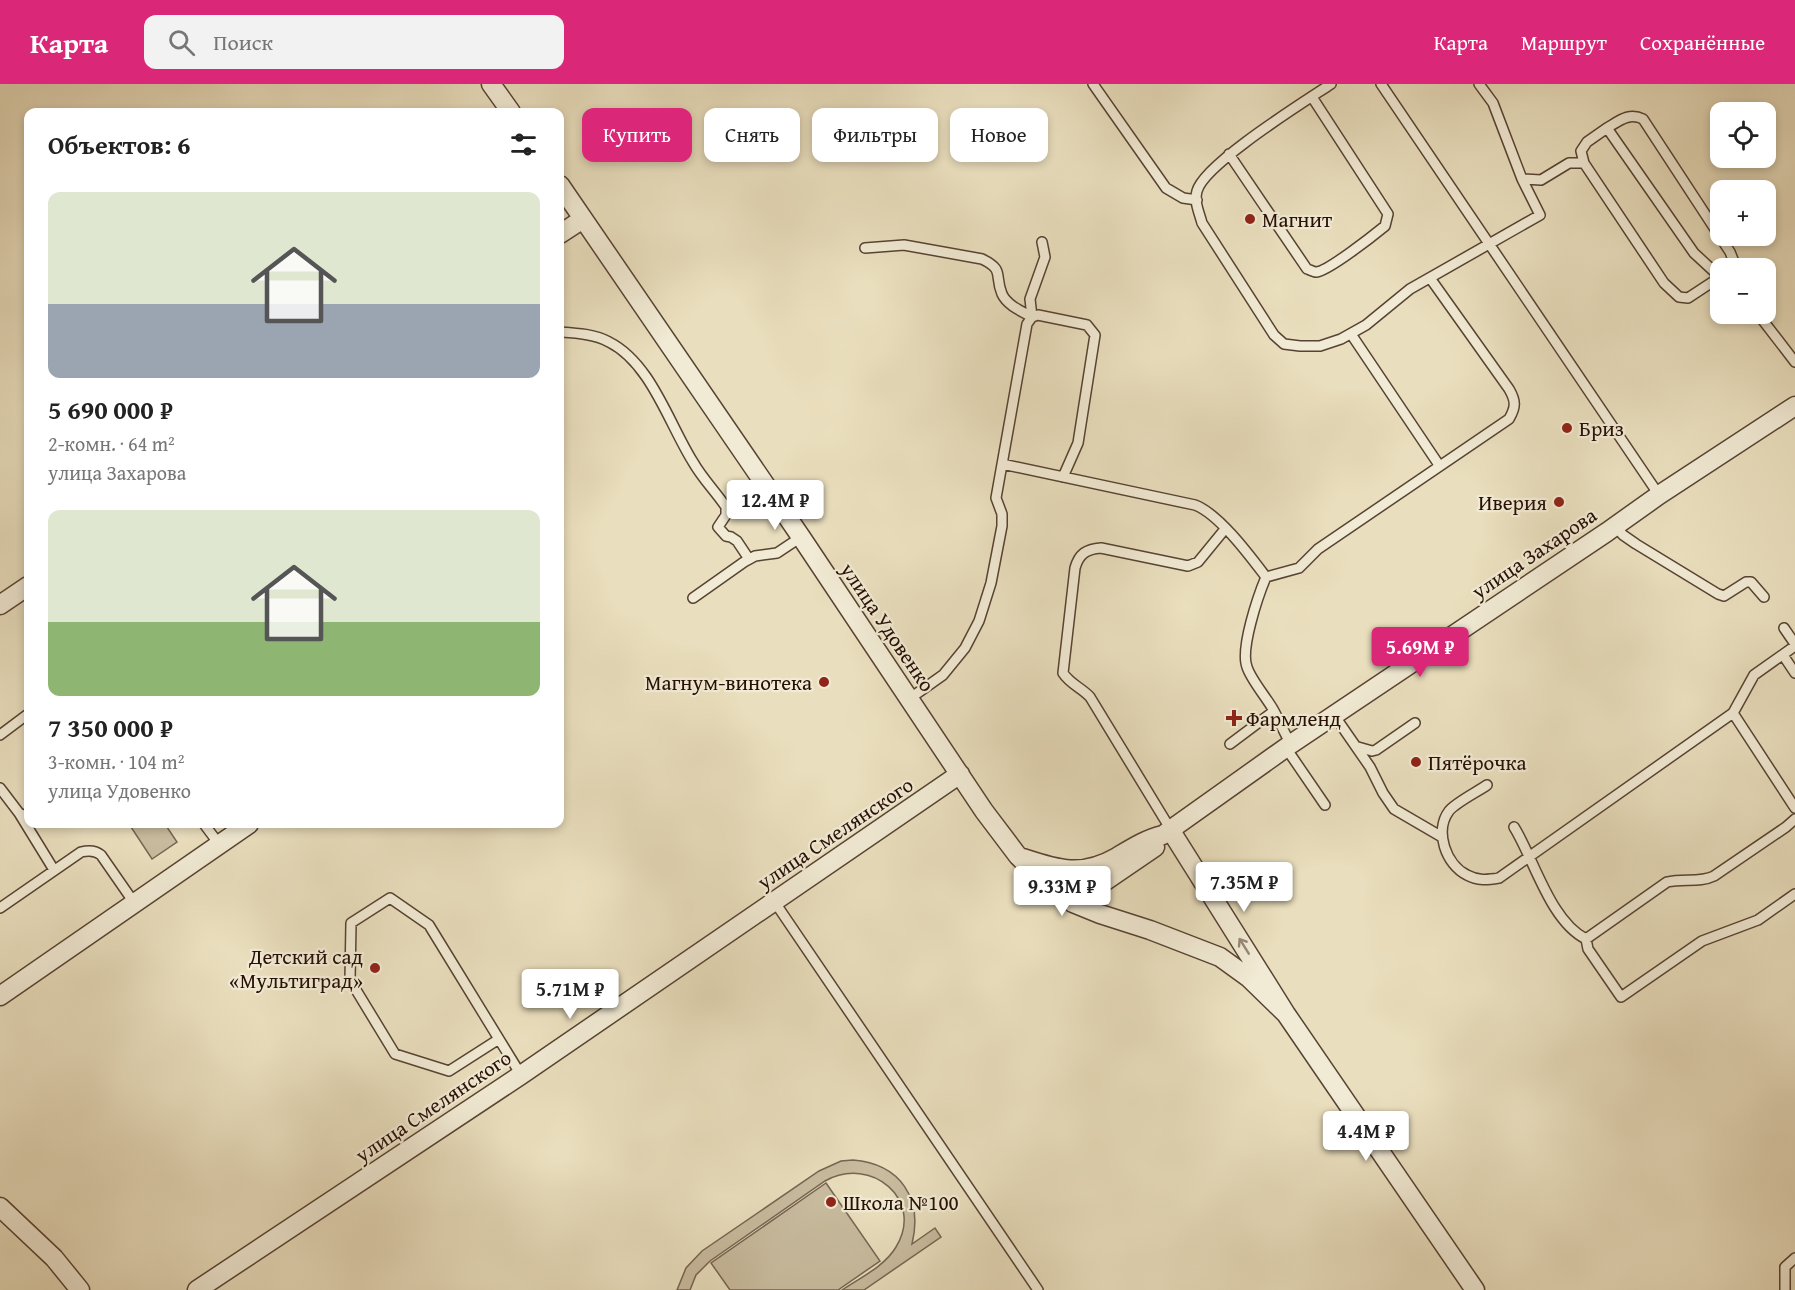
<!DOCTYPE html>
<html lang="ru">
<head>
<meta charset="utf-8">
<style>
	:root { --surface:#fff; --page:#f2f2f2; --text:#222; --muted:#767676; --accent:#db2777 }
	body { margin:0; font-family:"Gentium Book Plus",serif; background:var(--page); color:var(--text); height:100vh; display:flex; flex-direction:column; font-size:22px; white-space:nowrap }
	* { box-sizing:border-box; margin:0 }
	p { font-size:20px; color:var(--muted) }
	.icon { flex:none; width:33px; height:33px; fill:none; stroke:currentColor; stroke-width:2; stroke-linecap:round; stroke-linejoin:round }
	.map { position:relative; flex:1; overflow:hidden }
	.details { position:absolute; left:24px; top:24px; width:540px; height:720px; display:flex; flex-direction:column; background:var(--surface); border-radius:12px; box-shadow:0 3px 9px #0003 }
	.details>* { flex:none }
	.top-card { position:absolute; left:582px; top:24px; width:570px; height:54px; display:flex; gap:12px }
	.buttons { position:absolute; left:1710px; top:18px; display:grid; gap:12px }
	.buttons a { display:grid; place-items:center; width:66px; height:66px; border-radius:12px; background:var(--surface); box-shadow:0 3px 9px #0003; font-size:30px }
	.price { position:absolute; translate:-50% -51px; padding:0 14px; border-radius:6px; background:#fff; color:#222; font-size:20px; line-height:39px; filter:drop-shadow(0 2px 3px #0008) }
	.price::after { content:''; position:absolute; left:50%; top:36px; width:18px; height:14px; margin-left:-9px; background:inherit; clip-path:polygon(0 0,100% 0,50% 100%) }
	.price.on { background:var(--accent); color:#fff }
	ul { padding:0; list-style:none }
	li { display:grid; align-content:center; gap:12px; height:318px; padding:0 24px }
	li span { display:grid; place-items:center; height:186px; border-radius:12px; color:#555 }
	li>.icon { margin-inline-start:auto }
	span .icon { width:108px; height:108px; fill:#fffc; stroke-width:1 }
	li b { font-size:26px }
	h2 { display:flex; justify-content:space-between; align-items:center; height:72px; padding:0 24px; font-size:26px }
	.tag { padding:0 21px; border-radius:12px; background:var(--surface); box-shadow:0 3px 9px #0003; font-size:21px; line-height:54px }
	.tag.on { background:var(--accent); color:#fff }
	header { display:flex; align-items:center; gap:36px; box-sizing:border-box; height:84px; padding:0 30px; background:var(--accent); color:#fff }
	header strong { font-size:28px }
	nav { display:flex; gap:33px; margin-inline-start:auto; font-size:21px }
	.search { width:420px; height:54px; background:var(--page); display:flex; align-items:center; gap:15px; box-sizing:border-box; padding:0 21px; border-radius:12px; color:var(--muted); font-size:22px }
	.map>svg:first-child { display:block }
	.green { fill:#c8bb9e; stroke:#776552; stroke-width:1.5 }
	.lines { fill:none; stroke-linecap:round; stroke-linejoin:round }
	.lane-casing { stroke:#574333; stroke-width:12 }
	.street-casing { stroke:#574333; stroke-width:21 }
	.lane { stroke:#f1ead4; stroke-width:9 }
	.street { stroke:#f1ead4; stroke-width:18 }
	.oneway { stroke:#968777 }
	.poi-dot { fill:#8f2418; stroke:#f1ead4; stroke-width:2 }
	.labels { text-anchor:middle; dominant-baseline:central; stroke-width:4.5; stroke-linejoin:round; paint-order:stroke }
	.poi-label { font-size:21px; fill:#260f05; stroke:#f1ead4; text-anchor:start }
	.street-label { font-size:21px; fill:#260f05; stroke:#f1ead4 }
</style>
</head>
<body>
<header>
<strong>Карта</strong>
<div class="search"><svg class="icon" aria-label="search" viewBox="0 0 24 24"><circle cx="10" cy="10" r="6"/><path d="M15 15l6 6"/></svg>Поиск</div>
<nav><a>Карта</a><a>Маршрут</a><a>Сохранённые</a></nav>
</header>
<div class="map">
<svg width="1795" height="1206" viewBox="0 0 1795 1206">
	<rect width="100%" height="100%" fill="#e9debd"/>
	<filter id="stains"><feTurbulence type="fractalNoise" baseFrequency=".00333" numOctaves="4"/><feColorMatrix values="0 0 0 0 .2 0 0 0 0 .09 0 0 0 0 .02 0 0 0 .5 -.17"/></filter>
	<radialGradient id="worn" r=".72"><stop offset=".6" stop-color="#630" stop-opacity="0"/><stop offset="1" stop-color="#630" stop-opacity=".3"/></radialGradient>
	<path class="green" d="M129 740H165L177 758 152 775Z
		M853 1076C901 1080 923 1115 912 1160L935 1144 941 1153 864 1206H842C860 1194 885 1182 896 1163 925 1116 871 1071 825 1097L710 1177 696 1191 690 1206H677L686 1184 702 1167 819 1087 841 1077Z
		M826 1099 880 1177 838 1206H730L711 1179Z"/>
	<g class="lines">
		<g class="lane-casing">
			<path id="lane" d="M1093 0 1166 104 1183 114 1197 116
				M1331 0C1304 18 1204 80 1197 107 1194 118 1199 128 1202 139L1274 251 1284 260 1300 262H1320L1341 255 1366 241 1410 205 1540 131 1522 95 1493 19 1479 0
				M1381 0 1659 411
				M1607 44 1694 169 1720 193 1688 214 1679 213 1664 199 1584 79 1581 67 1587 58Z
				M1607 44C1619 37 1629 28 1643 35L1730 168 1734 178 1732 184
				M1229 70 1307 185C1308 185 1314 188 1316 188 1327 188 1374 151 1385 142L1388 130 1312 13
				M1522 95 1541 96 1569 79H1584
				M865 164 904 161 982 175C1005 186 994 191 1002 210 1007 221 1021 227 1032 233
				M1758 230 1795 278
				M1032 233 1030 215 1045 173 1042 158
				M560 248C575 249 595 250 609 258 651 279 669 340 693 378 702 394 715 407 726 423V431L718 443 726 452 731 453 737 457 749 475
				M1351 250 1439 381
				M1002 380 1195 421C1219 430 1250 472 1266 493L1299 484 1318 465 1509 335C1516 323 1516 317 1509 305L1430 194
				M1615 442 1623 451 1636 460 1718 510 1724 512 1746 498H1751L1764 513
				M1266 493C1258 512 1240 565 1247 583 1251 596 1267 614 1274 627 1280 638 1284 649 1291 660
				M693 514 744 478 755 472 777 469 801 453
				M1784 544 1795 560
				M1783 571 1795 589
				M909 615 943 591 965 564 979 537 991 499 1002 442V430L996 414 1027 240 1032 233 1038 231 1087 241 1095 251 1078 359 1063 393
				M1733 629 1795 724
				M1334 631 1370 683 1383 709 1394 725 1442 753
				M0 651 28 630
				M1230 660 1274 627
				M1358 663 1372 667 1376 666 1415 639
				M1286 664 1325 721
				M1487 701C1477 708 1455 719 1449 727 1434 747 1446 781 1467 791 1478 797 1487 796 1499 794L1733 629 1754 591 1795 562
				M0 704 19 729 28 733
				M19 729 54 786
				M1795 735 1786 743 1714 792C1700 799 1683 794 1667 798L1586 855 1588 865 1621 913 1702 857 1758 836 1795 810
				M204 740 219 760
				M1514 743C1534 775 1550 837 1586 855
				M1171 746 1090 613C1082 604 1070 600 1063 589L1075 484C1079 470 1086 465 1101 464L1188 482 1198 478 1225 445
				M774 817 1038 1206
				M0 824 81 768C89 766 95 766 101 771L135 820
				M499 955 449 987 395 970 350 896 351 839 390 814 429 841 521 991
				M1785 1206V1183L1795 1174"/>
		</g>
		<g class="street-casing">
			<path id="street" d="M491 0 511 28
				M560 101 801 453 984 727 1018 772 1038 792 1073 819 1100 830 1150 846 1220 873 1249 894 1286 930
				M560 150 583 135
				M0 521 28 502
				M1171 747 1286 930 1475 1206
				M1023 774C1059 786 1082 793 1117 773 1132 764 1146 755 1163 751L1291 660 1607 448 1659 411 1795 322
				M1073 819 1155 763
				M0 912 249 740
				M0 1123 54 1174 80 1206
				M197 1206 521 991 960 690"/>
		</g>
		<use href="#lane" class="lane"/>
		<use href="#street" class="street"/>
	</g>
	<defs><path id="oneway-shaft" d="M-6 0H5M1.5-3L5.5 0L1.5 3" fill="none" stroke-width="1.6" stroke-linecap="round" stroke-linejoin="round" transform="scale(1.5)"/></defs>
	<use class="oneway" href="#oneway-shaft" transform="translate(1244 862) rotate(-122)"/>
	<g class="poi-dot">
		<circle cx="1250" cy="135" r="6"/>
		<circle cx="1567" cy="344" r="6"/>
		<circle cx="1559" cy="418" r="6"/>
		<circle cx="824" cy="598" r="6"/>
		<path d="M1231 625h6v6h6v6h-6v6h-6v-6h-6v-6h6z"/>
		<circle cx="1416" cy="678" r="6"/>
		<circle cx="375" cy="884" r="6"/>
		<circle cx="831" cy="1118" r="6"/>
	</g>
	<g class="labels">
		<g class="poi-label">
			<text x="1262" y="135">Магнит</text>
			<text x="1579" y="344">Бриз</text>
			<text x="1547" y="418" text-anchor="end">Иверия</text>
			<text x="812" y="598" text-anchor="end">Магнум-винотека</text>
			<text x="1246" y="634">Фармленд</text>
			<text x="1428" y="678">Пятёрочка</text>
			<text x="363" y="872" text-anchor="end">Детский сад<tspan x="363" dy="24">«Мультиград»</tspan></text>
			<text x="843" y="1118">Школа №100</text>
		</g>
		<g class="street-label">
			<text transform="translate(1534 469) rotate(-34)">улица Захарова</text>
			<text transform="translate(888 543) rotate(56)">улица Удовенко</text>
			<text transform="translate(835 749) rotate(-34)">улица Смелянского</text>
			<text transform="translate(433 1022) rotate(-34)">улица Смелянского</text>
		</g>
	</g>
	<rect width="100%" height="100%" filter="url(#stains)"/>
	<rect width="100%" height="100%" fill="url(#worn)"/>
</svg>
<div class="buttons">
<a><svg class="icon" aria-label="locate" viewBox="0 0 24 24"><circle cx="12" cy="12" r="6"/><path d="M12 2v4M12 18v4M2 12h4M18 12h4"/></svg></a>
<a>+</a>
<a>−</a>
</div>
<b class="price" style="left:775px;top:447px">12.4M ₽</b>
<b class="price on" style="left:1420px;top:594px">5.69M ₽</b>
<b class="price" style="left:1244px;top:829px">7.35M ₽</b>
<b class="price" style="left:1062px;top:833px">9.33M ₽</b>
<b class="price" style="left:570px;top:936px">5.71M ₽</b>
<b class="price" style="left:1366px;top:1078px">4.4M ₽</b>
<div class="top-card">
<a class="tag on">Купить</a>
<a class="tag">Снять</a>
<a class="tag">Фильтры</a>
<a class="tag">Новое</a>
</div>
<section class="details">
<h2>Объектов: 6<svg class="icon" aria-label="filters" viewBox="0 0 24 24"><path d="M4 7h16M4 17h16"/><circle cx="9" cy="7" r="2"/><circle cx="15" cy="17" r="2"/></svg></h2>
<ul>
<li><span style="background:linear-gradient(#dfe7d0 60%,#9aa5b1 0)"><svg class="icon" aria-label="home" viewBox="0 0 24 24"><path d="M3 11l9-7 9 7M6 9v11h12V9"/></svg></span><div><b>5 690 000 ₽</b><p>2-комн. · 64 m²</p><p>улица Захарова</p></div></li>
<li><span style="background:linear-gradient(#dfe7d0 60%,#8fb573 0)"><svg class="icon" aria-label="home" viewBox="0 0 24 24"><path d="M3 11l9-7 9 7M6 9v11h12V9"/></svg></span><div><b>7 350 000 ₽</b><p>3-комн. · 104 m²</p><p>улица Удовенко</p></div></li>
</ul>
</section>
</div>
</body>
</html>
